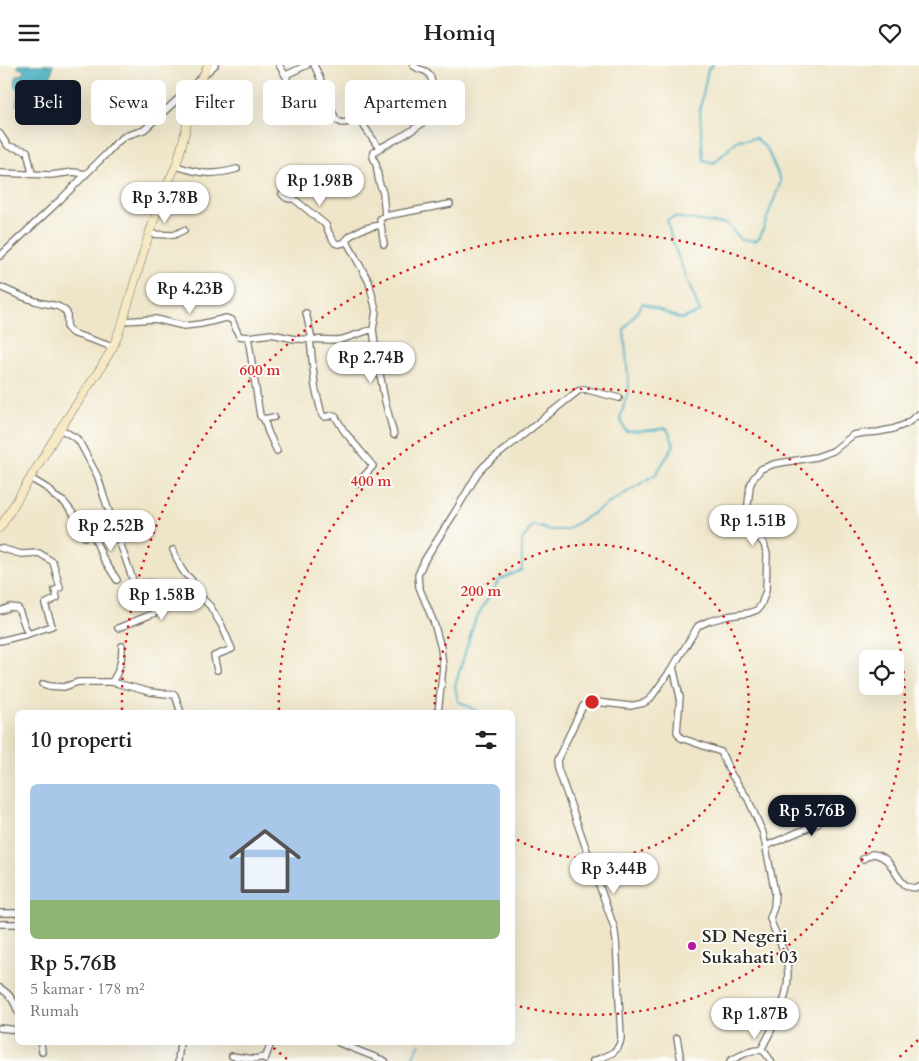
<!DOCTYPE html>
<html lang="id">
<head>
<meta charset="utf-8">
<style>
	:root { --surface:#fff; --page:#f6f6f6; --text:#222; --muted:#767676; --line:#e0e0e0; --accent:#111827 }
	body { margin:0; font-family:Cardo,serif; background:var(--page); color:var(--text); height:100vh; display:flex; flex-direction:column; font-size:19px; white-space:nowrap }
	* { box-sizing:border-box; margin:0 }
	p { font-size:16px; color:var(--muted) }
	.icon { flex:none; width:28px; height:28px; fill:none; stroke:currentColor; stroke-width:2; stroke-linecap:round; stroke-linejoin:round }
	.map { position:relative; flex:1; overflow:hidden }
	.drawer { position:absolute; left:15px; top:645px; width:500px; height:335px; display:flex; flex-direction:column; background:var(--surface); border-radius:8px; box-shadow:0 5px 20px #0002 }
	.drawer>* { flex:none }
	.guide { position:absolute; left:15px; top:15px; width:500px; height:45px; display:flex; gap:10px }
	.buttons { position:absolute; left:859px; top:585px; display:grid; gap:10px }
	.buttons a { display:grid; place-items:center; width:45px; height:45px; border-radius:8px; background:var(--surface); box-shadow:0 5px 20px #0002; font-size:25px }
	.price { position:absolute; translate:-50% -42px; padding:0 11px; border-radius:18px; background:#fff; color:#222; font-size:16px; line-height:32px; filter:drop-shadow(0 1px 2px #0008) }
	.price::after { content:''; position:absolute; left:50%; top:30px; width:15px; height:11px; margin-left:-8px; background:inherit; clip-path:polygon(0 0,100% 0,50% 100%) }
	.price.current { background:var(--accent); color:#fff }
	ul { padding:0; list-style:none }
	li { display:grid; align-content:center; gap:10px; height:265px; padding:0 15px }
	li+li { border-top:1px solid var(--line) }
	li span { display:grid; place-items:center; height:155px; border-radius:8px; color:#555 }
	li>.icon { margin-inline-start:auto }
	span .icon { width:90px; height:90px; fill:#fffc; stroke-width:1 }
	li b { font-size:21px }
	h2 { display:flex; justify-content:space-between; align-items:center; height:60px; padding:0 15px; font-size:21px }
	.tag { padding:0 18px; border-radius:8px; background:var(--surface); box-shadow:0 5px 20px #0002; font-size:18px; line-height:45px }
	.tag.current { background:var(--accent); color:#fff }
	header { display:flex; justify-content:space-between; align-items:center; height:65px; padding:0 15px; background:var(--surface); font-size:22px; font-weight:600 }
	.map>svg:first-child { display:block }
	.water { fill:#42adc1; stroke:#366c76 }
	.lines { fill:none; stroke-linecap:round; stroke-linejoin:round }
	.stream { stroke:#42adc1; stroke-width:2 }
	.street-casing { stroke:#706c63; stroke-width:8 }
	.secondary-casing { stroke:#706c63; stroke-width:9 }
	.street { stroke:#fff; stroke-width:5.5 }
	.secondary { stroke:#f6e9c3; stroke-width:8 }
	.ring { fill:none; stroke:#d62828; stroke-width:2.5; stroke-dasharray:2.5 5 }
	.poi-dot { fill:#b5179e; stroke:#fdfcf7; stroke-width:2 }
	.labels { text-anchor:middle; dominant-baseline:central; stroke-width:4; stroke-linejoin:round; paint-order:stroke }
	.poi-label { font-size:18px; font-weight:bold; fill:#2b2b2b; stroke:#fdfcf7; text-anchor:start }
	.centre { fill:#d62828; stroke:#fdfcf7; stroke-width:2.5 }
	.ring-label { font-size:15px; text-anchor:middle; font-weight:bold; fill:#d62828; stroke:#fdfcf7; stroke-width:4; stroke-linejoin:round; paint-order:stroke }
</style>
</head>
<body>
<header><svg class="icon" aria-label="menu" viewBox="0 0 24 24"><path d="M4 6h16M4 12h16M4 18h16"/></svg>Homiq<svg class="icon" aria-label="heart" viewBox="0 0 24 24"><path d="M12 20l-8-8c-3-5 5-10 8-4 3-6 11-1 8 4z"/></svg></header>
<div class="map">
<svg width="919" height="996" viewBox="0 0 919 996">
	<rect width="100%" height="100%" fill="#fdfcf7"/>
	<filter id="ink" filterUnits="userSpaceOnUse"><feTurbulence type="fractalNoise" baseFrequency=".02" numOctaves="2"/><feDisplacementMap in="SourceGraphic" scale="10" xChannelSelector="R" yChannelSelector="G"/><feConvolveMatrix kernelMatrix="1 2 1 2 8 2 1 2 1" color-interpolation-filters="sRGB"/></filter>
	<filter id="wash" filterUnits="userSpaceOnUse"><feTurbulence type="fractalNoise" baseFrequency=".0096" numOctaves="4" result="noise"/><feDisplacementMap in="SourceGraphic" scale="20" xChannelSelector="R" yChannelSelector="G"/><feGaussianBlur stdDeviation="1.12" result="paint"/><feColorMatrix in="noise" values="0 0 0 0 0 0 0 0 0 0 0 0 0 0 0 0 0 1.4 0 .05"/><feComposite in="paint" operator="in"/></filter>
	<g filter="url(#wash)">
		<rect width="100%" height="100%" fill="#efe6ca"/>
		<path class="water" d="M18 0H53L50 16 37 13 35 23 37 24 31 44 16 40 18 26 14 20 17 9 22 10 24 5 18 3Z"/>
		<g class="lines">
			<path class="stream" d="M480 648 458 636 455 621 475 555 499 515 522 505V475L533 460 549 465H566L656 409 674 380 667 363 652 365 626 366 620 353 629 324 624 265 643 238 681 254 700 247 672 176 667 155 674 152 707 157 727 159 741 174 755 176 760 172 781 116 767 84 756 73 738 75 714 98 703 95 700 44 708 4 713 0
				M413 991 420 978"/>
		</g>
	</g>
	<g filter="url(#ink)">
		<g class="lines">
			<g class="street-casing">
				<path id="street" d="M279 0 287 13 286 23 292 38
					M314 0C323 17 327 37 336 54 338 57 339 57 343 58L360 55 376 79 380 83 374 87 373 92 376 99 379 117 383 128 385 151
					M286 10 307 0
					M0 69 8 81 27 86 32 108
					M380 83C391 77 428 59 432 48 433 42 432 34 432 28 432 22 433 14 429 9 426 4 418 6 413 0
					M176 101C201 109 211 111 237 104
					M0 108 51 110 73 107 86 109
					M282 129C286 134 288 134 294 134L326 160 329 168 335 178 339 179 347 177
					M381 160 384 179
					M149 169 174 170 184 165
					M0 191 60 135 107 88 116 78 125 71 144 65 215 0
					M0 222C13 228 27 234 42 238 51 240 61 240 67 248V263L72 268 113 282
					M306 248 312 274
					M123 256 155 254 184 261 201 259 226 253 232 255 239 271 248 272 271 269 295 274 337 275 343 274 373 264
					M248 272 260 351 264 354 274 352
					M310 274 315 322 322 350 325 352 333 350 335 351 344 366 373 401 357 419
					M264 354 268 367 277 386
					M60 364 76 373 80 378 98 412 104 432 135 521C139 520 143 518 147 518 161 516 160 538 160 546
					M394 370 385 336 376 287 373 264 376 246 369 217 346 175C355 165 368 162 381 160L380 154 385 151 450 139
					M30 413 50 425 54 431 64 437 75 451 85 472 96 469
					M113 458 98 466 95 474 103 493 117 515
					M0 483 21 489 39 488 53 497 60 523 55 525 57 533 45 539 52 561 28 569 0 576
					M173 485 181 503 185 509 191 514 196 527 210 541 222 561 232 584 214 591 217 605
					M0 546 10 542 18 543 28 569
					M118 563 199 530
					M673 602 680 632 677 667 681 673 721 687 731 709 748 734 763 768 775 828 774 842 770 853C774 867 782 879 786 893 794 925 776 957 761 985
					M112 617C120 605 122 595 122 581
					M43 619 49 621 64 622 78 617H112L150 627 175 630 181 648
					M438 648 443 602 441 583 434 558 419 522 418 510 424 496 455 447 478 408 484 401 578 326 584 324 619 333
					M766 781 817 759 811 738
					M863 794 872 789C893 790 894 814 907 821 911 823 915 823 919 822
					M0 848H18
					M0 859H18
					M0 923C10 929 14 936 18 947
					M0 963 18 965
					M677 973 681 996
					M41 978 42 987
					M339 978 385 996
					M232 991 254 994 265 992
					M265 994 271 978
					M178 996 180 978
					M593 996C606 991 619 989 621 973L616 875 614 862 558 704 557 696 560 689 583 641 586 639 596 637 630 641 644 638 650 634 673 602 698 561 709 556 728 551 749 548 757 545 761 540 766 526 767 489 764 479 750 461 747 448 750 421 753 414 761 404 774 399 816 392 833 386 853 370 864 368 878 367 893 364 906 359 919 349
					M730 996C737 992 756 982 763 986 766 988 769 993 771 996"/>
			</g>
			<g class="secondary-casing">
				<path id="secondary" d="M0 463 60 364 100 304 113 282 123 256 149 169 165 124 176 101 182 80 193 34 208 0"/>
			</g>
			<use href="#street" class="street"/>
			<use href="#secondary" class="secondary"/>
		</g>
	</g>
	<g class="ring">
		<path d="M435 647A157 157 0 1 1 514 773"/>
		<path d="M279 645A313 313 0 1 1 514 940"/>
		<path d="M918 975A470 470 0 0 1 897 994M287 994A470 470 0 0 1 268 978M122 645A470 470 0 0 1 918 299"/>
	</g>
	<circle class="poi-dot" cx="692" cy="881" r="5"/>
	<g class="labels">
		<g class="poi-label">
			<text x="702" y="871">SD Negeri<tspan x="702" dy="21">Sukahati 03</tspan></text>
		</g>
	</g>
	<circle cx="592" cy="637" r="8" class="centre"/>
	<g class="ring-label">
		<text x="260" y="310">600 m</text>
		<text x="371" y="421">400 m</text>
		<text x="481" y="531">200 m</text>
	</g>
</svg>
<div class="buttons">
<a><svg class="icon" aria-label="locate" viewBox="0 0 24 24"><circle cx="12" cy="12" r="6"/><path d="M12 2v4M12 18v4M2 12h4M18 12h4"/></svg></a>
</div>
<b class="price" style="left:320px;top:142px">Rp 1.98B</b>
<b class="price" style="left:165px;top:159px">Rp 3.78B</b>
<b class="price" style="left:190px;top:250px">Rp 4.23B</b>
<b class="price" style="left:371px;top:319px">Rp 2.74B</b>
<b class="price" style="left:753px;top:482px">Rp 1.51B</b>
<b class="price" style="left:111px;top:487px">Rp 2.52B</b>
<b class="price" style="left:162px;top:556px">Rp 1.58B</b>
<b class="price current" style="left:812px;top:772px">Rp 5.76B</b>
<b class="price" style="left:614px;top:830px">Rp 3.44B</b>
<b class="price" style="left:755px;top:975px">Rp 1.87B</b>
<div class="guide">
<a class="tag current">Beli</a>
<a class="tag">Sewa</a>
<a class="tag">Filter</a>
<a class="tag">Baru</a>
<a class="tag">Apartemen</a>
</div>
<section class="drawer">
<h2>10 properti<svg class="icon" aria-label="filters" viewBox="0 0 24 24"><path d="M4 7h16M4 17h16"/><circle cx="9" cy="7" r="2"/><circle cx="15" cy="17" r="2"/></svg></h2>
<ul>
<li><span style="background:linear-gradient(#a9c7e8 75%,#8fb573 0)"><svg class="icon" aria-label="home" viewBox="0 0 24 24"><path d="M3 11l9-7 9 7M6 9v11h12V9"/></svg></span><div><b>Rp 5.76B</b><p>5 kamar · 178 m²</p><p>Rumah</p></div></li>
</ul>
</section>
</div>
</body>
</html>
